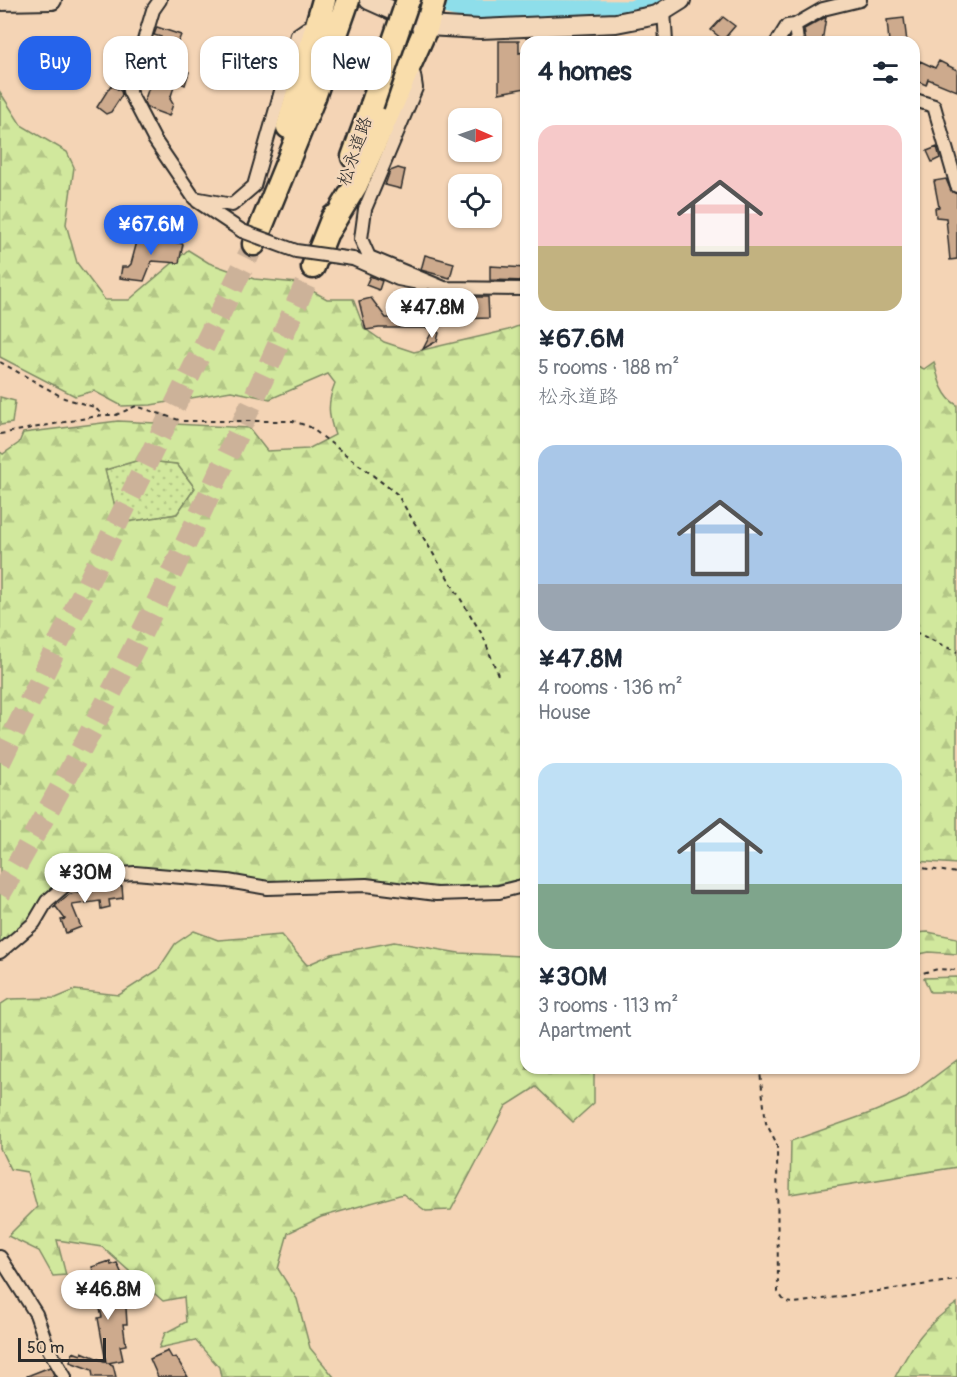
<!DOCTYPE html>
<html lang="en">
<head>
<meta charset="utf-8">
<style>
	:root { --surface:#fff; --page:#f6f6f7; --text:#1f2937; --muted:#747a83; --accent:#2563eb }
	body { margin:0; font-family:Pangolin,"Klee One",sans-serif; background:var(--page); color:var(--text); height:100vh; display:flex; flex-direction:column; font-size:22px; white-space:nowrap }
	* { box-sizing:border-box; margin:0 }
	p { font-size:20px; color:var(--muted) }
	.icon { flex:none; width:33px; height:33px; fill:none; stroke:currentColor; stroke-width:2; stroke-linecap:round; stroke-linejoin:round }
	.map { position:relative; flex:1; overflow:hidden }
	.drawer { position:absolute; left:520px; top:36px; width:400px; height:1038px; display:flex; flex-direction:column; background:var(--surface); border-radius:18px; box-shadow:0 2px 4px #0004 }
	.drawer>* { flex:none }
	.banner { position:absolute; left:18px; top:36px; width:412px; height:54px; display:flex; gap:12px }
	.needle { width:39px; rotate:92deg }
	.fabs { position:absolute; left:448px; top:108px; display:grid; gap:12px }
	.fabs a { display:grid; place-items:center; width:54px; height:54px; border-radius:12px; background:var(--surface); box-shadow:0 2px 4px #0004; font-size:30px }
	.scale { position:absolute; left:18px; bottom:15px; width:88px; box-sizing:border-box; padding-left:6px; border:3px solid #2b2b2b; border-top:0; font-size:16px; line-height:21px; white-space:nowrap; color:#2b2b2b; -webkit-text-stroke:4px #f3d7b9; paint-order:stroke }
	.price { position:absolute; translate:-50% -51px; padding:0 14px; border-radius:21px; background:#fff; color:#222; font-size:20px; line-height:39px; filter:drop-shadow(0 2px 3px #0008) }
	.price::after { content:''; position:absolute; left:50%; top:36px; width:18px; height:14px; margin-left:-9px; background:inherit; clip-path:polygon(0 0,100% 0,50% 100%) }
	.price.current { background:var(--accent); color:#fff }
	ul { padding:0; list-style:none }
	li { display:grid; align-content:center; gap:12px; height:318px; padding:0 18px }
	li span { display:grid; place-items:center; height:186px; border-radius:18px; color:#555 }
	li>.icon { margin-inline-start:auto }
	span .icon { width:108px; height:108px; fill:#fffc; stroke-width:1 }
	li b { font-size:26px }
	h2 { display:flex; justify-content:space-between; align-items:center; height:72px; padding:0 18px; font-size:26px }
	.pill { padding:0 21px; border-radius:18px; background:var(--surface); box-shadow:0 2px 4px #0004; font-size:21px; line-height:54px }
	.pill.current { background:var(--accent); color:#fff }
	.map>svg:first-child { display:block }
	.grass { fill:url(#grass-dots); stroke:#7e8a64; stroke-width:1.5 }
	.forest { fill:url(#forest-firs); stroke:#7e8a64; stroke-width:1.5; fill-rule:evenodd }
	.lines { fill:none; stroke-linecap:round; stroke-linejoin:round }
	.river { stroke:#8edeea; stroke-width:21 }
	.building { fill:#cdaa8d; stroke:#2b2b2b; stroke-width:1.5 }
	.highway-tunnel { stroke:#ccb299; stroke-width:22; stroke-dasharray:22 11; stroke-linecap:butt }
	.street-casing { stroke:#2b2b2b; stroke-width:16 }
	.secondary-casing { stroke:#2b2b2b; stroke-width:22 }
	.highway-casing { stroke:#2b2b2b; stroke-width:27 }
	.path { stroke:#2b2b2b; stroke-width:2; stroke-dasharray:4.5 4.5; stroke-linecap:butt }
	.street { stroke:#f3d7b9; stroke-width:12 }
	.secondary { stroke:#f3d7b9; stroke-width:18 }
	.highway { stroke:#f9ddab; stroke-width:22 }
	.street-bridge-casing { stroke:#2b2b2b; stroke-width:16; stroke-linecap:butt }
	.highway-bridge-casing { stroke:#2b2b2b; stroke-width:27; stroke-linecap:butt }
	.street-bridge { stroke:#f3d7b9; stroke-width:12 }
	.highway-bridge { stroke:#f9ddab; stroke-width:22 }
	.labels { text-anchor:middle; dominant-baseline:central; stroke-width:5; stroke-linejoin:round; paint-order:stroke }
	.street-label { font-size:18px; fill:#2b2b2b; stroke:#f3d7b9 }
</style>
</head>
<body>
<div class="map">
<svg width="957" height="1377" viewBox="0 0 957 1377">
	<defs>
		<pattern id="grass-dots" width="8" height="8" patternUnits="userSpaceOnUse" patternTransform="scale(1.5)"><rect width="8" height="8" fill="#d1e89d"/><path d="M2 2h.1M6 6h.1" fill="none" stroke="#b4c787" stroke-width="1.8" stroke-linecap="round"/></pattern>
		<pattern id="forest-firs" width="22" height="20" patternUnits="userSpaceOnUse" patternTransform="scale(1.5)"><rect width="22" height="20" fill="#d1e89d"/><path d="M5 1l3.5 6h-7zM16 11l3.5 6h-7z" fill="#b4c787"/></pattern>
	</defs>
	<rect width="100%" height="100%" fill="#f4d4b5"/>
	<filter id="ink" filterUnits="userSpaceOnUse"><feTurbulence type="fractalNoise" baseFrequency=".0167" numOctaves="2"/><feDisplacementMap in="SourceGraphic" scale="12" xChannelSelector="R" yChannelSelector="G"/><feConvolveMatrix kernelMatrix="1 2 1 2 8 2 1 2 1" color-interpolation-filters="sRGB"/></filter>
	<g filter="url(#ink)">
		<path class="grass" d="M139 460 177 464 195 488 177 514 128 522 115 507 105 470Z"/>
		<path class="forest" d="M0 92 21 125 67 152 74 167 66 224 77 263 105 300H129L188 250 209 263 254 279 298 283 327 299H353L364 328 384 342 414 352 508 330 526 323V878L475 889 435 891 280 884 105 869 59 886 37 905 31 917 0 944V452L3 454 19 443 23 433 118 421 249 428 267 451 308 449 335 435C328 415 327 403 335 383L328 374 270 399 231 391 151 405 122 406 94 391 75 396 0 357ZM139 460 177 464 195 488 177 514 128 522 115 507 105 470Z
			M934 362C938 378 942 397 957 405V864L915 861V365L924 369Z
			M0 397 15 401 12 423 0 425Z
			M194 931 218 940 281 935 307 965 332 954 394 942 459 953 520 956 526 958V1068H594V1103L573 1122 536 1087 506 1106 451 1210 426 1211 403 1194 321 1217 288 1233 278 1269 297 1299 310 1348 334 1377H221L219 1367 195 1340 159 1348 165 1333 186 1322 184 1297 163 1301 102 1247 57 1240 66 1275 53 1276 39 1251 8 1236 37 1207 27 1172 10 1169 0 1148V1005L9 999 56 998 75 990 119 995 158 970 175 944Z
			M928 932 957 938V954L929 952 915 955V933Z
			M957 977V992H930L924 978Z
			M957 1060V1167L790 1194 791 1141 873 1112 906 1098Z
			M957 1303V1377H895C914 1342 924 1326 957 1303Z"/>
		<g class="lines">
			<path class="river" d="M432 0 473 10 632 11 656 0"/>
		</g>
		<path class="building" d="M723 17 735 26 723 40 711 30Z
			M826 17 822 42H806L804 29Z
			M904 18 907 42H889L887 20Z
			M157 27 181 35 178 42 174 41 167 64 189 72 185 85 176 81 170 99 173 104 169 116 147 108 144 102 160 55 155 49 161 37 154 35Z
			M499 41H519V53L524 52 526 69V88L499 93Z
			M920 61 935 68 939 61 957 70V91L928 79 926 85 915 80Z
			M111 85 121 91 122 95 111 112 106 114 97 107Z
			M937 147 940 158 932 162 927 151Z
			M398 168 405 170 401 189 385 185 390 171Z
			M946 179 951 191 957 194V259L950 260 946 218 936 217 935 208 939 207 934 181Z
			M139 234 183 244 179 263 152 261 144 281 120 278 122 267H128L131 264Z
			M425 255 454 263 450 278 421 270Z
			M490 266 526 268V281L490 280Z
			M370 276 382 281 379 290 366 285Z
			M473 297H488L489 318 457 319V307L472 306Z
			M371 298 386 318H400V300L430 301V320L417 321 430 328H379L366 330 359 301Z
			M433 330 439 333 437 341 423 349Z
			M122 886 123 898 109 900 110 907 101 909 100 901 72 905 81 927 66 933 61 920 65 919 56 907 53 908 63 899 70 894Z
			M110 1261 111 1265 117 1263 128 1288 121 1290 126 1308 127 1324H123L126 1345 120 1346 123 1360 108 1363 113 1365 116 1377H93L92 1370 70 1362 73 1352 81 1355 82 1352 106 1362 98 1318 102 1317 98 1301 102 1300 92 1267Z
			M168 1351 172 1358 176 1357 188 1377H158L150 1359Z
			M50 1367 55 1377H27V1376Z"/>
		<g class="lines">
			<path class="highway-tunnel" d="M0 762 254 244
				M0 894C119 692 218 481 313 267"/>
			<g class="street-casing">
				<path id="street" d="M160 0 153 10 129 91 154 139 194 198 232 205 254 186 297 35 307 28 317 29
					M664 11 666 42
					M795 25 797 42
					M777 42 787 26 795 25 823 9 860 0
					M407 69 414 75 416 88 365 209 361 239 369 257 449 290
					M915 100 934 106 957 186
					M197 201 242 231
					M353 259 398 279 424 284
					M444 288 526 289
					M0 952 34 923 47 901 67 884 105 875 135 873 228 881 268 888 366 885 436 894 499 892 526 885
					M0 1257 36 1314 48 1348 65 1377"/>
			</g>
			<g class="secondary-casing">
				<path id="secondary" d="M369 0 427 26 480 29 616 23 657 15 681 0
					M0 1 52 0"/>
			</g>
			<g class="highway-casing">
				<path id="highway" d="M288 127 324 0
					M353 157 372 105
					M328 231 356 185 427 26 434 0
					M254 244 314 97 348 0
					M313 267 333 217"/>
			</g>
			<path class="path" d="M0 362 64 398 94 407 103 415
				M0 434 103 415H116L136 406 182 421H293L310 427 397 494 483 636 498 675
				M915 632 957 652
				M915 867 957 873
				M915 975 938 969 957 970
				M764 1068 760 1072 766 1123 777 1144 778 1292 785 1302 795 1303 957 1280"/>
			<use href="#street" class="street"/>
			<use href="#secondary" class="secondary"/>
			<use href="#highway" class="highway"/>
			<g class="street-bridge-casing">
				<path id="street-bridge" d="M242 231 296 251 353 259"/>
			</g>
			<g class="highway-bridge-casing">
				<path id="highway-bridge" d="M372 105 408 0"/>
			</g>
			<use href="#street-bridge" class="street-bridge"/>
			<use href="#highway-bridge" class="highway-bridge"/>
		</g>
	</g>
	<g class="labels">
		<g class="street-label">
			<text transform="translate(355 151) rotate(-71)">松永道路</text>
		</g>
	</g>
</svg>
<div class="fabs">
<a><svg class="needle" viewBox="-14 -14 28 28"><path d="M0-13l5 13h-10z" fill="#e53935"/><path d="M0 13l5-13h-10z" fill="#747a83"/></svg></a>
<a><svg class="icon" aria-label="locate" viewBox="0 0 24 24"><circle cx="12" cy="12" r="6"/><path d="M12 2v4M12 18v4M2 12h4M18 12h4"/></svg></a>
</div>
<div class="scale">50 m</div>
<b class="price current" style="left:151px;top:256px">¥67.6M</b>
<b class="price" style="left:432px;top:339px">¥47.8M</b>
<b class="price" style="left:85px;top:904px">¥30M</b>
<b class="price" style="left:108px;top:1321px">¥46.8M</b>
<div class="banner">
<a class="pill current">Buy</a>
<a class="pill">Rent</a>
<a class="pill">Filters</a>
<a class="pill">New</a>
</div>
<section class="drawer">
<h2>4 homes<svg class="icon" aria-label="filters" viewBox="0 0 24 24"><path d="M4 7h16M4 17h16"/><circle cx="9" cy="7" r="2"/><circle cx="15" cy="17" r="2"/></svg></h2>
<ul>
<li><span style="background:linear-gradient(#f6c9c9 65%,#c2b280 0)"><svg class="icon" aria-label="home" viewBox="0 0 24 24"><path d="M3 11l9-7 9 7M6 9v11h12V9"/></svg></span><div><b>¥67.6M</b><p>5 rooms · 188 m²</p><p>松永道路</p></div></li>
<li><span style="background:linear-gradient(#a9c7e8 75%,#9aa5b1 0)"><svg class="icon" aria-label="home" viewBox="0 0 24 24"><path d="M3 11l9-7 9 7M6 9v11h12V9"/></svg></span><div><b>¥47.8M</b><p>4 rooms · 136 m²</p><p>House</p></div></li>
<li><span style="background:linear-gradient(#bfe0f5 65%,#7fa58c 0)"><svg class="icon" aria-label="home" viewBox="0 0 24 24"><path d="M3 11l9-7 9 7M6 9v11h12V9"/></svg></span><div><b>¥30M</b><p>3 rooms · 113 m²</p><p>Apartment</p></div></li>
</ul>
</section>
</div>
</body>
</html>
